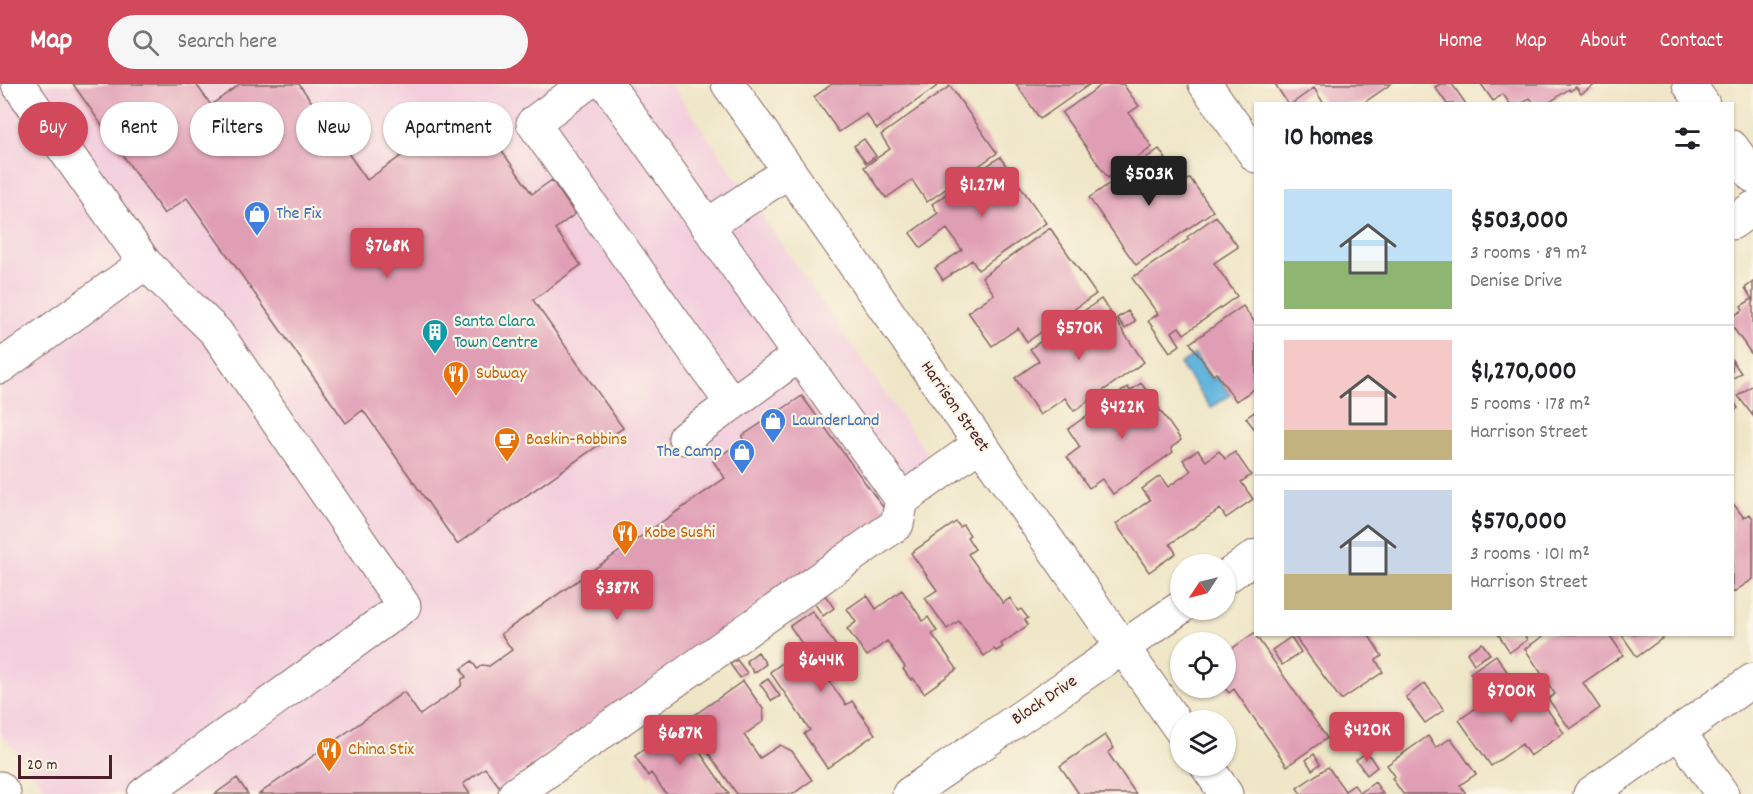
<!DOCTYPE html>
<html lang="en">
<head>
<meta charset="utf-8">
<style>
	:root { --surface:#fff; --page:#f6f6f6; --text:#202124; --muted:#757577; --line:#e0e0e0; --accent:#d1495b }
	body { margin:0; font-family:Dekko,sans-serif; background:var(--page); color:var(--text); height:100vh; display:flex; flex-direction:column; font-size:22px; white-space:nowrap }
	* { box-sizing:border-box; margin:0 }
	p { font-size:20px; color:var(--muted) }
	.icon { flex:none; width:33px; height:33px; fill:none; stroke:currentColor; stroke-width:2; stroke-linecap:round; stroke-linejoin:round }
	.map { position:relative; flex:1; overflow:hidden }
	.details { position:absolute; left:1254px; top:18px; width:480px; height:534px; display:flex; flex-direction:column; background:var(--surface); border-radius:0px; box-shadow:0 2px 4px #0004 }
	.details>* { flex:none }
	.guide { position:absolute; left:18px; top:18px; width:570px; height:54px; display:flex; gap:12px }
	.needle { width:39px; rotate:235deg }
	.fabs { position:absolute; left:1170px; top:470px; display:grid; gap:12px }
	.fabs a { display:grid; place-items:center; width:66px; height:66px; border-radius:50%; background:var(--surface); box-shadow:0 2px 4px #0004; font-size:30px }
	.scale { position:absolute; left:18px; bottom:15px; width:94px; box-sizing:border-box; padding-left:6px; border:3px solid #4a1f2b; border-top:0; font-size:16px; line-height:21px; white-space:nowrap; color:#4a1f2b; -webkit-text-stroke:4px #fcf5e5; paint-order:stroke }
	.price { position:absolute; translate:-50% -51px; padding:0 14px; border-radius:6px; background:var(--accent); color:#fff; font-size:20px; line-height:39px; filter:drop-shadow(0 2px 3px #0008) }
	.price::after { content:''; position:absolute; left:50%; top:36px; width:18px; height:14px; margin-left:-9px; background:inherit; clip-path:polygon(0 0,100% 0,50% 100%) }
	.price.current { background:#222; color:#fff }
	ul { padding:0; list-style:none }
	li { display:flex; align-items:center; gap:18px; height:150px; padding:0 30px }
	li+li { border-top:2px solid var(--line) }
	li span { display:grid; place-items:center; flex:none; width:168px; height:120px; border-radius:0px; color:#555 }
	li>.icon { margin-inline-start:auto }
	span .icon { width:72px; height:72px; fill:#fffc; stroke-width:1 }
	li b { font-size:26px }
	h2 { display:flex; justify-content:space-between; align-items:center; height:72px; padding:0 30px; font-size:26px }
	.chip { padding:0 21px; border-radius:27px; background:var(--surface); box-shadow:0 2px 4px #0004; font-size:21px; line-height:54px }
	.chip.current { background:var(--accent); color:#fff }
	header { display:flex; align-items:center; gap:36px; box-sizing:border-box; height:84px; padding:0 30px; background:var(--accent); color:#fff }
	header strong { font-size:28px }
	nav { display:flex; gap:33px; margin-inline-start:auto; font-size:21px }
	.search { width:420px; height:54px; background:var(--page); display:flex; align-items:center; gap:15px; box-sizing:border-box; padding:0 21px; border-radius:33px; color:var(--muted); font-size:22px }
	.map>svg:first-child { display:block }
	.built { fill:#f3cfde }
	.water { fill:#63b5de; stroke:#566a84; stroke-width:1.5 }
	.building { fill:#e09eb5 }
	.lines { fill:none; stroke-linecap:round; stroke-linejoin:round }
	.minor-casing { stroke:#846562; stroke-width:35 }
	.minor { stroke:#fff; stroke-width:33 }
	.labels { text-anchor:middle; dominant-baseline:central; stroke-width:4.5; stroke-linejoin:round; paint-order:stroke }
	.shop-label { font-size:18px; fill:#366cbe; stroke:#fcf5e5; text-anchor:start }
	.culture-label { font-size:18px; fill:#0d838f; stroke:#fcf5e5; text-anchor:start }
	.food-label { font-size:18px; fill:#c56008; stroke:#fcf5e5; text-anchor:start }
	.street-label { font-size:18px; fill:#4a1f2b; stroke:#fcf5e5 }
</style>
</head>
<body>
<header>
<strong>Map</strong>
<div class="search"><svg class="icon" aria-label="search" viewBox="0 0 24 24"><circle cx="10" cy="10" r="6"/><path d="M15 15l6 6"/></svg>Search here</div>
<nav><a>Home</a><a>Map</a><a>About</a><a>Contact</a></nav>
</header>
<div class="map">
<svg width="1753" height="710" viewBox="0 0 1753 710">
	<rect width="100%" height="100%" fill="#fcf5e5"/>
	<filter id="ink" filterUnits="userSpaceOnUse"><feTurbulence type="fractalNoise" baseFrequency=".0167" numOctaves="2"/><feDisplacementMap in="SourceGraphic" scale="12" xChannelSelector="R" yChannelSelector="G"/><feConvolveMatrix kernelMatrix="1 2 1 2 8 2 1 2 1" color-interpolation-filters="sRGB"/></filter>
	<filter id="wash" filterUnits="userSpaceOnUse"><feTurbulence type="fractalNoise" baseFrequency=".008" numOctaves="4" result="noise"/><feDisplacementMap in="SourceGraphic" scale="24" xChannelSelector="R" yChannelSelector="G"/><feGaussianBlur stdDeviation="1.35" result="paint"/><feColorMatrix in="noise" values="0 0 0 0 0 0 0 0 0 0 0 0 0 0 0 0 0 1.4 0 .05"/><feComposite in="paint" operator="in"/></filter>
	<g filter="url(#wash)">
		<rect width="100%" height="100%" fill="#efe6c7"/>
		<path class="built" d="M0 0H671L944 394 494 710H50L0 648Z"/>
		<path class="water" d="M1195 270 1212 296 1217 293 1230 311 1211 324 1180 280Z"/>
		<g id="blocks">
			<path class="building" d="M73 0H196L211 21 240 0H299L367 96 471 23 532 110 552 96 575 130 555 145 581 181 533 216 623 344 457 460 363 326 346 339 187 114 164 130Z
				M832 0H940L877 45 866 30 839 48 814 13Z
				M1016 0H1090L1040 35Z
				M1103 0H1123L1139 22 1129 29 1152 63 1108 94 1062 29Z
				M1275 0H1391L1362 20H1324L1314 4 1291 20H1288Z
				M1440 0H1452L1466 20H1447L1435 3Z
				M1481 0H1596L1581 10 1576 3 1570 7 1569 5 1547 20H1535L1530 14 1522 20H1510L1503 10 1493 17Z
				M950 2 997 69 927 118 912 96 886 114 864 83 890 65 881 51Z
				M864 55 876 72 866 79 854 62Z
				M1159 65 1177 91 1163 100 1169 109 1190 94 1213 127 1136 181 1089 114Z
				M1000 73 1046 139 978 186 972 176 943 196 935 184 962 166 947 145 921 164 910 149 938 129 932 120Z
				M1216 132 1238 163 1214 179 1237 212 1184 250 1179 243 1172 248 1180 261 1170 268 1148 237 1158 230 1132 194 1189 155 1187 153Z
				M1050 144 1096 210 1027 258 1018 244 992 262 968 228 994 210 982 193Z
				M1753 198V272L1732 242V233L1743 226 1741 222 1752 215 1745 204Z
				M1101 215 1144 278 1074 327 1065 314 1040 331 1015 294 1039 277 1030 265Z
				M1243 222 1256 240V304L1236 317 1216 289 1213 291 1190 259Z
				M1128 227 1135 237 1125 245 1117 234Z
				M1732 276 1741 289 1732 295Z
				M1141 299 1181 356 1171 364 1173 368 1113 410 1102 395 1089 404 1067 373 1080 363 1068 345 1128 303 1130 307Z
				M1753 301V332L1738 312Z
				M802 312 888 430 499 702 485 684 463 700 470 710H259L404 608 420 631 461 602 462 595 466 593 461 585 472 577 477 585 482 581 489 582 512 566 501 550 725 394 713 377 743 356 742 352Z
				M1732 316 1738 324 1732 329Z
				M1256 327V347L1246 334Z
				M1198 366 1206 377 1219 367 1225 375 1235 368 1251 391 1241 398 1253 415 1226 434 1220 425 1170 460 1176 469 1149 488 1116 440 1150 416 1142 405 1160 392 1168 403 1191 387 1183 376Z
				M1732 418 1744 434 1750 430 1753 435V495L1732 509Z
				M956 438 960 443 963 441 970 451 967 453 975 465 968 470 1003 519 1010 514 1018 527 1021 525 1028 534 1025 536 1028 541 1001 560 1003 563 996 567 994 565 984 572 959 537 947 545 925 514 937 506 911 469Z
				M902 506 923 537 928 533 937 547 932 550 957 585 924 609 913 594 911 596 903 585 905 583 887 557 867 572 847 545 856 538 847 525 867 511 876 525Z
				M825 511 834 524 823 532 814 519Z
				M812 527 850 582 829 597 846 621 852 617 875 650 827 684 804 650 810 646 770 588 804 563 790 542Z
				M1254 549 1327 654 1287 682 1234 605 1229 609 1224 603 1226 569Z
				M1299 550H1368L1382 572 1376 576 1383 588 1341 616 1295 553Z
				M1498 550H1524L1527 556 1510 568Z
				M1546 550H1609L1623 571 1583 599 1600 624 1570 645 1548 615 1555 610 1525 565Z
				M1621 550H1668L1637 573Z
				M1291 553 1301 568 1282 581 1272 566Z
				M1482 559 1490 570 1474 580 1467 569Z
				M758 568 766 580 754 589 746 577Z
				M1496 571 1512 595 1486 613 1470 589Z
				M737 576 747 589 740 594 730 580Z
				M768 595 780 612 772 617 760 600Z
				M1518 595 1530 612 1535 608 1564 649 1530 672 1522 660 1491 682 1459 636Z
				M743 597 763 625 764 637 744 651 760 674 780 661 792 667 812 696 793 710H737L686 637Z
				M1425 599 1444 626 1425 639 1406 613Z
				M680 640 729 710H666L651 689 648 692 635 672Z
				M1105 651 1114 664 1108 669 1136 710H1079L1060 682Z
				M1428 652 1436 664 1451 654 1476 690 1460 701 1466 710H1403L1392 694 1395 692 1387 681Z
				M1367 668 1377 683 1367 691 1356 676Z
				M1314 670 1320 680 1312 686 1306 676Z
				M1328 683 1345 707 1354 701 1360 709 1375 698 1383 710H1301L1297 704Z
				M237 694 248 710H215Z"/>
		</g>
	</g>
	<g filter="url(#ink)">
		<use href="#blocks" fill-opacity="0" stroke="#846562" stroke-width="1.5"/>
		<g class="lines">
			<g class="minor-casing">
				<path id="minor" d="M18 0 145 179 216 248 404 522 144 710
					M586 0 533 39 732 320
					M607 0 902 416
					M728 0 1180 645
					M1205 0 1256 72
					M1689 0 1703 20
					M1732 63 1753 92
					M1732 139 1753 124
					M708 141 789 87
					M0 283 145 179
					M685 354 799 271
					M1226 493 1256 472
					M1679 648 1722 710
					M1206 681 1226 710
					M0 704 4 710
					M515 710 897 440 902 416 980 360
					M909 710 1180 524
					M1590 710 1753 596"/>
			</g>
			<use href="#minor" class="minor"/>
		</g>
	</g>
	<defs>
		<g id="shop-pin" transform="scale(1.35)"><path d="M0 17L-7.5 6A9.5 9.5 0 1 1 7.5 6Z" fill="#3f7fe0" stroke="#fcf5e5"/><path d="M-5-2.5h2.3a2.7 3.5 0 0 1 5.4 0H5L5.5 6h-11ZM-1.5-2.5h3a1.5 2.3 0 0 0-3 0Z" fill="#fff"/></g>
		<g id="building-pin" transform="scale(1.35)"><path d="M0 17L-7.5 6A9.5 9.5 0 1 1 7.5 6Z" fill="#0f9aa8" stroke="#fcf5e5"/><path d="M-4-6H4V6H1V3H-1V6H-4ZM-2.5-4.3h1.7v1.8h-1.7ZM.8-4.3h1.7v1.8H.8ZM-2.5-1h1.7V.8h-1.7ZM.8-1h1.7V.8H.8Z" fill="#fff"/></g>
		<g id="restaurant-pin" transform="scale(1.35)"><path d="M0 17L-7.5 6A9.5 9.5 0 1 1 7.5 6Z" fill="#e8710a" stroke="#fcf5e5"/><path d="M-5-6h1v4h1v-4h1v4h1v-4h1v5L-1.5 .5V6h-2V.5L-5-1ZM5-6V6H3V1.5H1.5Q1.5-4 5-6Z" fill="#fff"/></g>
		<g id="cafe-pin" transform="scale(1.35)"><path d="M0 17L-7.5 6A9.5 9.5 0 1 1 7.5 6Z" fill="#e8710a" stroke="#fcf5e5"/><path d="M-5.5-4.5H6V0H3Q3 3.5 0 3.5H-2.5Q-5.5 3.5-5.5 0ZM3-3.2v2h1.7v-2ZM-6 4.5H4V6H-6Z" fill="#fff"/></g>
	</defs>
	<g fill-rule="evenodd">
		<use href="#shop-pin" x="257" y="130"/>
		<use href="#building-pin" x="435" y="248"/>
		<use href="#restaurant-pin" x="456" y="290"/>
		<use href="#shop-pin" x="773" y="337"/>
		<use href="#cafe-pin" x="507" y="356"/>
		<use href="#shop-pin" x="742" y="368"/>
		<use href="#restaurant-pin" x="625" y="449"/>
		<use href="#restaurant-pin" x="329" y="666"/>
	</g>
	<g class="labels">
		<g class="shop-label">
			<text x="276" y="130">The Fix</text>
			<text x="792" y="337">LaunderLand</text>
			<text x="722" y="368" text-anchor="end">The Camp</text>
		</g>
		<g class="culture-label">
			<text x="454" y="238">Santa Clara<tspan x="454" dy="21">Town Centre</tspan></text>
		</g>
		<g class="food-label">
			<text x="476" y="290">Subway</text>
			<text x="526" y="356">Baskin-Robbins</text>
			<text x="644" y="449">Kobe Sushi</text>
			<text x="348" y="666">China Stix</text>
		</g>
		<g class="street-label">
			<text transform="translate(954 323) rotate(55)">Harrison Street</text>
			<text transform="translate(1045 617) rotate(-34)">Block Drive</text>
		</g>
	</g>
</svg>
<div class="fabs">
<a><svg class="needle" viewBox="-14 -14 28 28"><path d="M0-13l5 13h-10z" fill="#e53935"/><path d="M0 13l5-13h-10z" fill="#757577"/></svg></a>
<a><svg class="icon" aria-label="locate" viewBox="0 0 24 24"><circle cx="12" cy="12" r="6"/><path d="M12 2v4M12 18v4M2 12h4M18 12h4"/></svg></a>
<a><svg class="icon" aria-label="layers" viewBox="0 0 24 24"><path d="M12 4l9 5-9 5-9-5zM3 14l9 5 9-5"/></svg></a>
</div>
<div class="scale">20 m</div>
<b class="price current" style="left:1149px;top:123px">$503K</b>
<b class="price" style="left:982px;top:134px">$1.27M</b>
<b class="price" style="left:387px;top:195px">$768K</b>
<b class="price" style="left:1079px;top:277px">$570K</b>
<b class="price" style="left:1122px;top:356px">$422K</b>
<b class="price" style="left:617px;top:537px">$387K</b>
<b class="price" style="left:821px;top:609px">$644K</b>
<b class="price" style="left:1511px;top:640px">$700K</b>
<b class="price" style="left:1367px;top:679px">$420K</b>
<b class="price" style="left:680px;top:682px">$687K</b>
<div class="guide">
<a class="chip current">Buy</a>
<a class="chip">Rent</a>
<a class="chip">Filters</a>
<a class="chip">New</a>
<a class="chip">Apartment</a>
</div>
<section class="details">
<h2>10 homes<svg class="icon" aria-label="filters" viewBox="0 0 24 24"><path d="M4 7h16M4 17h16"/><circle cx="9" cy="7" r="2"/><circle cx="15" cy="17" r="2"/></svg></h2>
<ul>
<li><span style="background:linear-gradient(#bfe0f5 60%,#8fb573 0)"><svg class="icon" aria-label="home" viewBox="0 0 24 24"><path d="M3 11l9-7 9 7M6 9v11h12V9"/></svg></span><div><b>$503,000</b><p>3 rooms · 89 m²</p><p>Denise Drive</p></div></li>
<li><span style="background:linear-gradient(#f6c9c9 75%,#c2b280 0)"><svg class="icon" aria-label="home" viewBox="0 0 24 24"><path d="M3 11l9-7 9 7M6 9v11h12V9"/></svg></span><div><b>$1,270,000</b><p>5 rooms · 178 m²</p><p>Harrison Street</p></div></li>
<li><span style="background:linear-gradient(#c9d6e8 70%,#c2b280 0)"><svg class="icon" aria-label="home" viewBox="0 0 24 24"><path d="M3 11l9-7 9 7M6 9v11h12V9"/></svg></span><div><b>$570,000</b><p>3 rooms · 101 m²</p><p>Harrison Street</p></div></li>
</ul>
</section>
</div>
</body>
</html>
